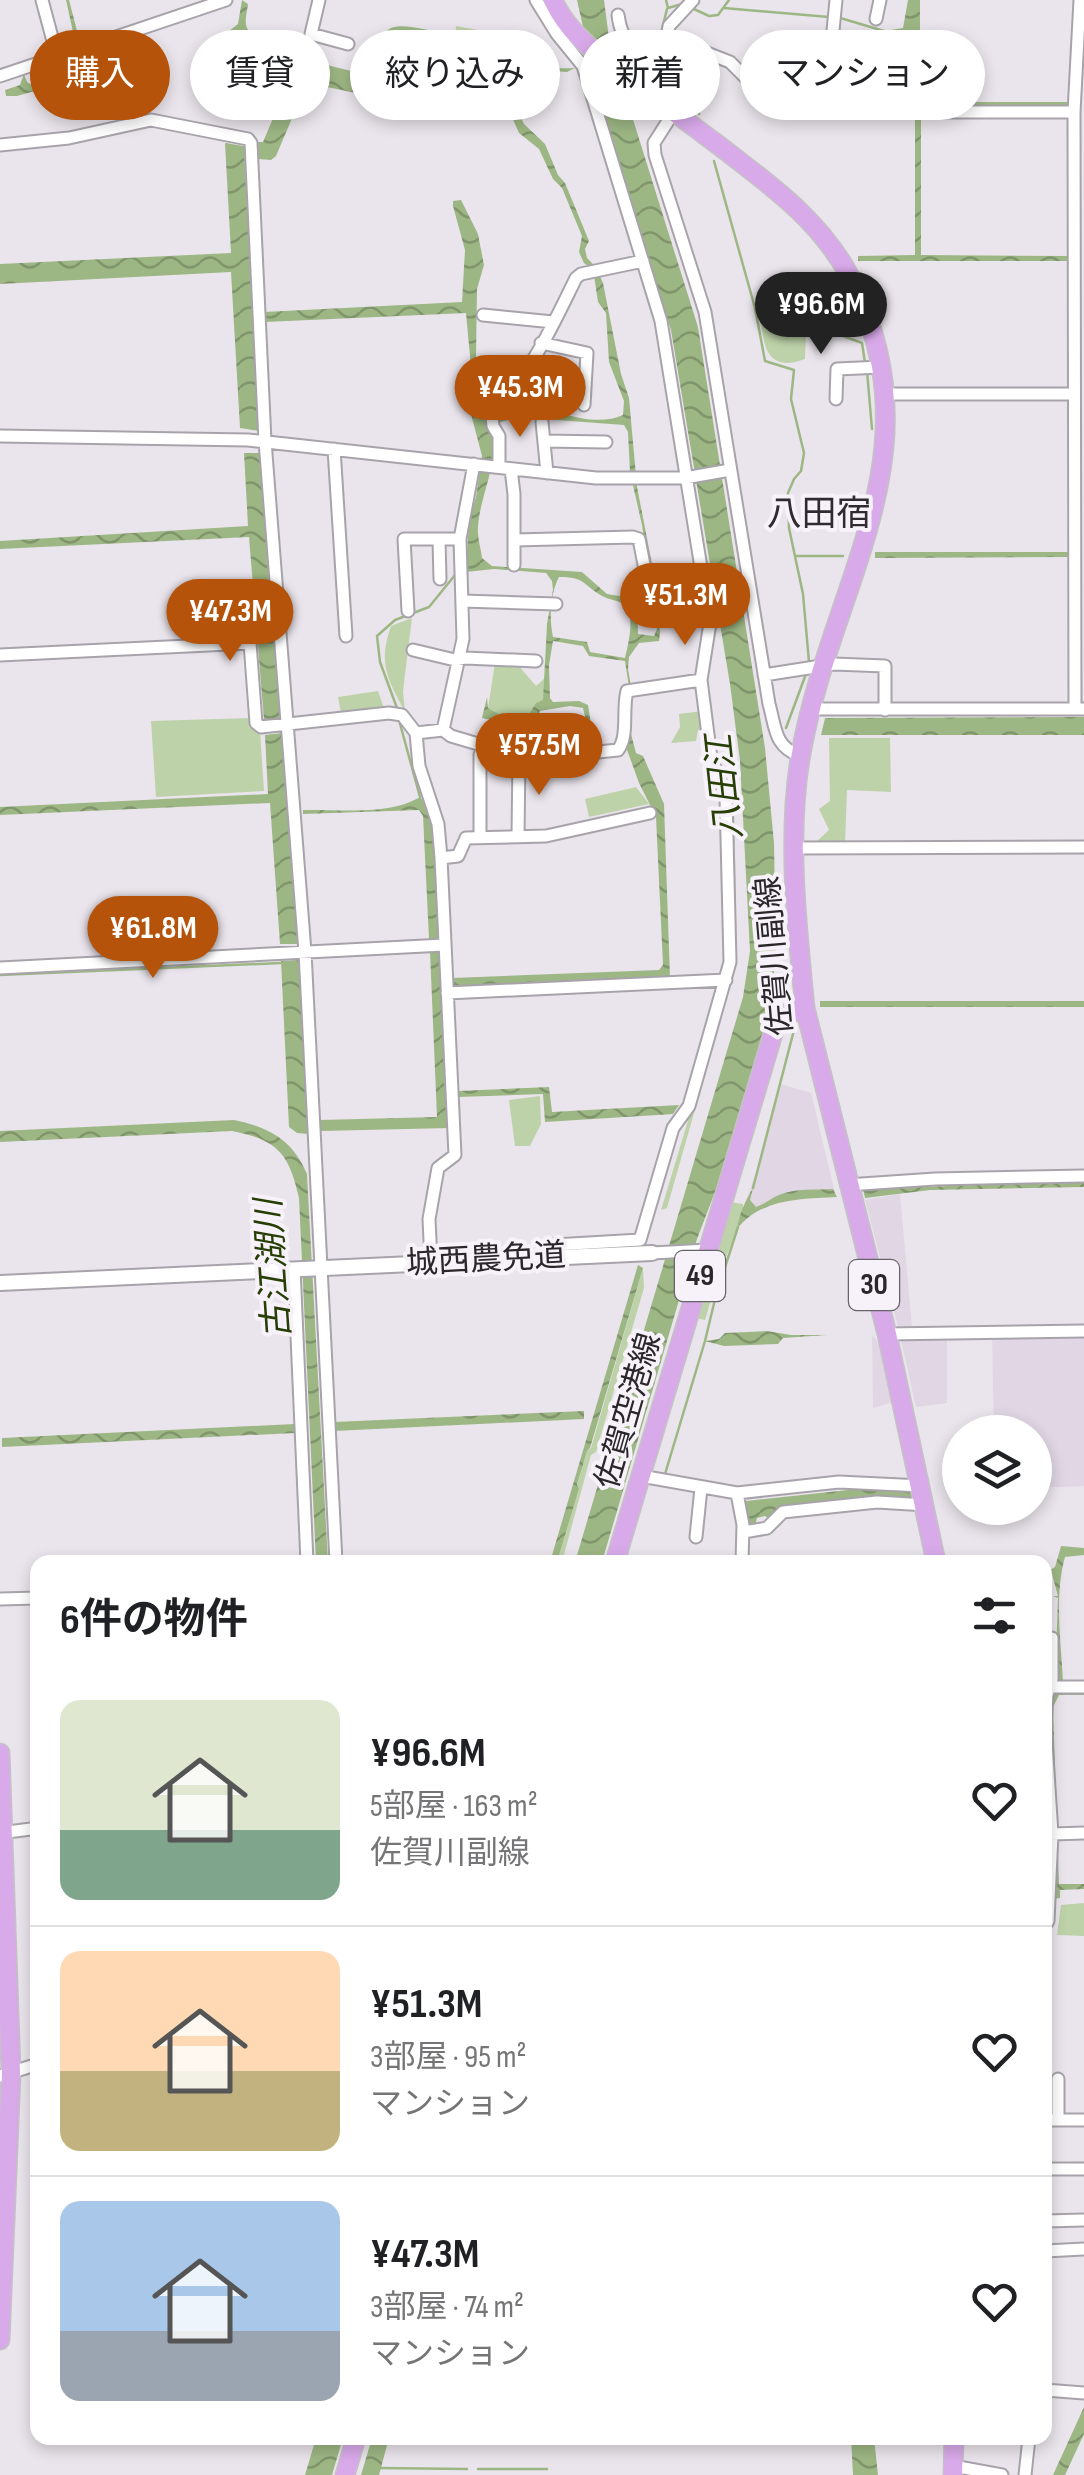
<!DOCTYPE html>
<html lang="ja">
<head>
<meta charset="utf-8">
<style>
	:root { --surface:#fff; --page:#f2f2f2; --text:#202124; --muted:#757577; --line:#e0e0e0; --accent:#b45309 }
	body { margin:0; font-family:"Sofia Sans Condensed","Noto Sans JP",sans-serif; background:var(--page); color:var(--text); height:100vh; display:flex; flex-direction:column; font-size:38px; white-space:nowrap }
	* { box-sizing:border-box; margin:0 }
	p { font-size:32px; color:var(--muted) }
	.icon { flex:none; width:55px; height:55px; fill:none; stroke:currentColor; stroke-width:2; stroke-linecap:round; stroke-linejoin:round }
	.map { position:relative; flex:1; overflow:hidden }
	.side { position:absolute; left:30px; top:1555px; width:1022px; height:890px; display:flex; flex-direction:column; background:var(--surface); border-radius:20px; box-shadow:0 5px 15px #0003 }
	.side>* { flex:none }
	.hud { position:absolute; left:30px; top:30px; width:1025px; height:90px; display:flex; gap:20px }
	.fabs { position:absolute; left:942px; top:1415px; display:grid; gap:20px }
	.fabs a { display:grid; place-items:center; width:110px; height:110px; border-radius:50%; background:var(--surface); box-shadow:0 5px 15px #0003; font-size:50px }
	.price { position:absolute; translate:-50% -85px; padding:0 22px; border-radius:35px; background:var(--accent); color:#fff; font-size:32px; line-height:65px; filter:drop-shadow(0 2px 5px #0008) }
	.price::after { content:''; position:absolute; left:50%; top:60px; width:30px; height:22px; margin-left:-15px; background:inherit; clip-path:polygon(0 0,100% 0,50% 100%) }
	.price.active { background:#222; color:#fff }
	ul { padding:0; list-style:none }
	li { display:flex; align-items:center; gap:30px; height:250px; padding:0 30px }
	li+li { border-top:2px solid var(--line) }
	li span { display:grid; place-items:center; flex:none; width:280px; height:200px; border-radius:20px; color:#555 }
	li>.icon { margin-inline-start:auto }
	span .icon { width:120px; height:120px; fill:#fffc; stroke-width:1 }
	li b { font-size:42px }
	h2 { display:flex; justify-content:space-between; align-items:center; height:120px; padding:0 30px; font-size:42px }
	.pill { padding:0 35px; border-radius:45px; background:var(--surface); box-shadow:0 5px 15px #0003; font-size:35px; line-height:90px }
	.pill.active { background:var(--accent); color:#fff }
	.map>svg:first-child { display:block }
	.built { fill:#e0d6e4 }
	.green { fill:#bed2a9 }
	.water { fill:url(#water-waves); fill-rule:evenodd }
	.lines { fill:none; stroke-linecap:round; stroke-linejoin:round }
	.stream { stroke:#9db784; stroke-width:2.5 }
	.minor-casing { stroke:#a8a3ab; stroke-width:15 }
	.tertiary-casing { stroke:#a8a3ab; stroke-width:18 }
	.primary-casing { stroke:#c3c3c3; stroke-width:21 }
	.minor { stroke:#fff; stroke-width:11 }
	.tertiary { stroke:#fff; stroke-width:14 }
	.primary { stroke:#d9aaea; stroke-width:18 }
	.labels { text-anchor:middle; dominant-baseline:central; stroke-width:8; stroke-linejoin:round; paint-order:stroke }
	.shield { fill:#f7f2fa; stroke:#676468; stroke-width:2.5 }
	.shield-label { font-size:30px; font-weight:bold; fill:#292729 }
	.street-label { font-size:32px; fill:#292729; stroke:#f7f2fa }
	.neighbourhood-label { font-size:35px; fill:#2f2b30; stroke:#f7f2fa }
	.water-label { font-size:35px; font-style:italic; fill:#273e04; stroke:#f7f2fa }
</style>
</head>
<body>
<div class="map">
<svg width="1084" height="2475" viewBox="0 0 1084 2475">
	<defs>
		<pattern id="water-waves" width="16" height="10" patternUnits="userSpaceOnUse" patternTransform="scale(2.5)"><rect width="16" height="10" fill="#9db784"/><path d="M0 5q4-4 8 0t8 0" fill="none" stroke="#80956c"/></pattern>
	</defs>
	<rect width="100%" height="100%" fill="#eae5ec"/>
	<path class="built" d="M781 1084 811 1093 835 1193 787 1197 751 1210 744 1206 762 1156Z
		M900 1194 912 1327 898 1326 865 1200Z
		M947 1334V1403L916 1407 901 1340 912 1335Z
		M1084 1334V1486L1035 1488V1432H994L992 1335Z
		M872 1336 877 1340 894 1402 873 1408Z"/>
	<path class="green" d="M456 26 499 34V54L455 39Z
		M760 313 806 334 805 359C765 374 763 343 760 313Z
		M412 618 403 691 405 712C387 678 378 663 391 626Z
		M495 663 519 666 536 686 546 677 544 701 536 703 526 718 506 719 488 708Z
		M378 691 384 708 341 713 338 697Z
		M702 711 705 729 698 730 696 741 671 743 680 727 679 714Z
		M251 718 253 730 260 731 264 791 156 797 151 721Z
		M829 738H890L891 792 847 790 845 844 815 843 829 830 819 809 830 801Z
		M636 787 649 804 589 817 585 799Z
		M728 798H734L737 962 667 1208 661 1210 731 978Z
		M540 1096 541 1124 530 1146H515L509 1100Z
		M729 1202 743 1204 744 1212 717 1280 705 1320 690 1317Z
		M643 1268 644 1288 596 1452 591 1455 562 1562H557L579 1489 577 1486 587 1451 591 1448Z
		M1084 1903V1936L1057 1935 1061 1905Z"/>
	<path class="water" d="M66 0H69L87 69 85 77 17 96H6L5 90 20 85 24 74 27 82 35 87 73 74 79 59Z
		M242 0 248 4C247 12 244 21 247 28 255 48 343 70 366 74L371 70C373 57 376 35 391 28 410 19 479 45 499 54L502 63C527 63 551 70 575 68L567 72 510 68 505 75 509 94 524 124 545 144 558 175 565 183 589 241 585 249 587 258 596 267 603 283 621 374 629 398 637 487 655 579 660 633 659 641 639 643 629 657 628 669 631 686 630 730 636 753 643 756 664 804 670 978 453 988 452 978 659 970 663 965 656 817 639 783 626 747 597 749 592 744 583 708 570 706 540 711 532 729 482 718 487 697 488 708C502 716 510 722 526 718L536 703 543 700 547 624 553 590 552 581 546 573 494 569 466 572 469 521 476 497 482 456 471 414 473 388 466 313 265 322 264 312 462 302 465 250 453 206V201L461 200 478 234 484 265 477 289 476 357 478 405 487 419C493 415 499 408 506 406 538 398 585 432 623 415L624 401 609 362 606 313 598 302 593 269 584 263 579 252 582 236 562 188 553 179 539 149 519 133 502 95 498 73 443 52 404 43 392 53 385 93 371 96 307 83 276 156 271 160 258 159V142H263L274 116V103L284 88 292 60 256 47 232 49 233 40 229 31 238 24ZM516 417 624 425 628 432 630 472 642 525 657 629 654 636 638 634 637 602 632 598 607 594 582 572 492 566 482 558C481 548 477 537 478 527 480 493 502 459 489 426ZM559 577C585 577 582 584 602 596 609 600 619 600 624 605 636 615 628 645 625 658L590 652 587 642 553 637C549 618 550 594 559 577ZM553 641 583 646 589 656 625 661 629 687V743L598 747 594 743 588 705 579 701 553 702 550 698 549 665Z
		M577 0H604L610 46 698 327 765 748 774 843 776 955 768 1025 723 1171 697 1239 602 1562H575L743 997 750 951 740 761 730 684 671 330 602 111Z
		M908 0H920V102H1067V107H915V42L884 31 903 28Z
		M915 119H921V255L1068 256V261H858V256L915 255Z
		M225 143 244 146 260 431 240 428 231 272 0 284V264L231 253Z
		M244 453H261L280 719 264 720 249 537 0 549V541L248 526Z
		M875 552H1068V557L875 558Z
		M1084 717V735H821L825 718Z
		M282 733 298 944H280L270 803 0 815V807L268 794 265 735Z
		M420 797C438 814 437 910 439 939H429L423 816 419 810 303 814V810C338 809 389 816 420 797Z
		M440 951 449 1128 321 1131 320 1120 437 1117 430 952Z
		M299 960 307 1120 308 1134 297 1133 289 1127 281 961Z
		M820 1001H1084V1007H820Z
		M549 1087 552 1112 679 1105 673 1114 545 1122 543 1094 458 1097V1091Z
		M234 1120C269 1127 293 1140 307 1174L328 1562H316L299 1198C289 1154 278 1140 232 1131L0 1142V1131Z
		M1084 1181V1187L930 1190 865 1198 863 1189Z
		M753 1188 750 1200 756 1207C765 1204 771 1198 779 1195 795 1188 816 1190 833 1189L837 1197C801 1199 761 1198 737 1229 739 1215 745 1201 753 1188Z
		M638 1265 643 1268 590 1448 587 1451 577 1485 579 1489 557 1562H550Z
		M767 1331 791 1335H827L783 1338 778 1344 724 1346 705 1341 719 1339 725 1333Z
		M584 1411V1419L334 1431V1422Z
		M295 1424V1433L2 1447V1438Z
		M876 1487 912 1492 915 1501 880 1495 782 1506 769 1519 765 1516 757 1518 755 1526H748L744 1505 746 1501Z
		M1061 1546 1084 1548V1555L1065 1557C1054 1597 1061 1641 1063 1682L1055 1681 1058 1598 1053 1596H1058L1052 1574 1045 1573 1055 1567Z
		M1084 1691V1695H1059L1053 1707 1059 1884H1084V1889L1060 1890V1898L1054 1899 1050 1706 1053 1692Z
		M1084 2407V2434L1065 2475H1053Z
		M316 2438H343L332 2475H305Z
		M372 2438H389L379 2475H361Z
		M851 2438H874L878 2475H853Z"/>
	<g class="lines">
		<path class="stream" d="M666 0 668 8 682 4
			M724 8 829 17
			M694 9 709 16 718 15 729 0
			M837 17 884 31
			M660 50 659 41 667 9
			M209 56 224 57 234 47
			M672 60 687 76 699 114
			M714 161 755 308 765 361 794 370 791 399 804 453 801 471 794 479 788 493 789 528 803 594 809 662
			M757 309 806 332 835 333 862 343 865 363
			M867 371 872 429
			M796 556H843
			M397 708 380 662 377 636 395 620 429 607 455 575
			M399 720 420 797
			M786 728 806 674
			M0 975 281 963
			M753 1188 794 1030
			M665 1474 705 1341 716 1295 738 1227
			M379 2468 467 2469
			M478 2469H547"/>
		<g class="minor-casing">
			<path id="minor" d="M42 0 57 56
				M319 0 311 34 348 44
				M536 0 557 34 583 66 661 321 710 623 701 680 711 758 726 796 730 962 689 1106 673 1128 640 1240 554 1245 550 1257
				M693 0 669 26 665 52V60L682 91V99L654 143 655 155 705 312 769 704C776 729 774 746 800 756
				M1080 0 1074 112 1075 709H1084
				M618 15C622 48 641 59 670 73
				M876 19 880 0
				M667 41 679 42 730 62 761 93 906 112H1074
				M0 76 226 0
				M826 102 836 0
				M0 145 69 138 151 120 248 139 251 143 265 441 305 952 336 1562
				M483 315 553 322
				M541 343 587 353 584 405
				M480 372 519 378
				M886 394H1074
				M836 399 837 369 882 367
				M542 422 547 473
				M0 436 248 440 596 478H685L730 470
				M544 441 606 442
				M334 449 346 636
				M499 467V436L493 426 491 407C527 385 557 316 576 278L581 274 643 261
				M511 469 514 494V565
				M439 540 440 579
				M515 540 633 537 639 539 646 575
				M462 601 556 604
				M408 611 404 539H460
				M413 650 455 660 465 658 536 661
				M0 655 250 643 256 723 261 727 389 713 402 715 416 733 443 730 451 736 529 759 618 750C629 736 622 709 627 691L701 680
				M764 675 834 664 885 666V710
				M812 709H1075
				M443 730 463 639 460 539 474 464
				M416 733 419 766 438 824 441 858
				M480 836V755L484 744
				M518 836 519 757
				M795 848 1084 847
				M0 968 444 945
				M447 993 726 980
				M847 1185 935 1179 1084 1176
				M652 1253 708 1250
				M431 1262 429 1219 438 1168 455 1155 441 858 458 856 466 838 546 836 650 813
				M294 1269 307 1562
				M887 1334 1084 1331
				M641 1476 737 1493 839 1482 922 1486
				M737 1493 743 1525 742 1562
				M744 1532 767 1528 783 1512 877 1502 926 1505
				M696 1537 701 1488
				M0 1599 38 1598
				M1045 1638H1052V1679L1047 1695 1045 1726 1052 1834 1048 1921 1045 1926
				M1045 1687H1084
				M0 1833 38 1828
				M1052 1834 1084 1833
				M0 2076 38 2064
				M1045 2120H1084
				M1058 2120V2079
				M1045 2169H1084
				M1045 2221 1084 2220
				M1045 2251 1084 2249
				M1045 2390 1084 2393
				M953 2466 1002 2475
				M1025 2475 1029 2438"/>
		</g>
		<g class="tertiary-casing">
			<path id="tertiary" d="M0 1283 652 1253"/>
		</g>
		<g class="primary-casing">
			<path id="primary" d="M553 0C568 35 603 58 632 80 661 101 688 123 717 144 767 183 820 219 850 277 942 454 829 586 800 759 787 839 797 927 805 1008L887 1334 936 1562
				M615 1562 778 1017 805 1008
				M0 1753 11 2073 0 2340
				M345 2475 356 2438
				M953 2475 954 2438"/>
		</g>
		<use href="#minor" class="minor"/>
		<use href="#tertiary" class="tertiary"/>
		<use href="#primary" class="primary"/>
	</g>
	<g class="labels">
		<g class="shield">
			<rect x="675" y="1251" width="50" height="50" rx="8"/>
			<rect x="849" y="1260" width="50" height="50" rx="8"/>
		</g>
		<g class="shield-label">
			<text x="700" y="1276">49</text>
			<text x="874" y="1285">30</text>
		</g>
		<g class="street-label">
			<text transform="translate(775 956) rotate(-95)">佐賀川副線</text>
			<text transform="translate(486 1260) rotate(-3)">城西農免道</text>
			<text transform="translate(629 1411) rotate(-74)">佐賀空港線</text>
		</g>
		<g class="neighbourhood-label">
			<text x="819" y="514">八田宿</text>
		</g>
		<g class="water-label">
			<text transform="translate(725 787) rotate(-96)">八田江</text>
			<text transform="translate(274 1269) rotate(-94)">古江湖川</text>
		</g>
	</g>
</svg>
<div class="fabs">
<a><svg class="icon" aria-label="layers" viewBox="0 0 24 24"><path d="M12 4l9 5-9 5-9-5zM3 14l9 5 9-5"/></svg></a>
</div>
<b class="price active" style="left:821px;top:357px">¥96.6M</b>
<b class="price" style="left:520px;top:440px">¥45.3M</b>
<b class="price" style="left:685px;top:648px">¥51.3M</b>
<b class="price" style="left:230px;top:664px">¥47.3M</b>
<b class="price" style="left:539px;top:798px">¥57.5M</b>
<b class="price" style="left:153px;top:981px">¥61.8M</b>
<div class="hud">
<a class="pill active">購入</a>
<a class="pill">賃貸</a>
<a class="pill">絞り込み</a>
<a class="pill">新着</a>
<a class="pill">マンション</a>
</div>
<section class="side">
<h2>6件の物件<svg class="icon" aria-label="filters" viewBox="0 0 24 24"><path d="M4 7h16M4 17h16"/><circle cx="9" cy="7" r="2"/><circle cx="15" cy="17" r="2"/></svg></h2>
<ul>
<li><span style="background:linear-gradient(#dfe7d0 65%,#7fa58c 0)"><svg class="icon" aria-label="home" viewBox="0 0 24 24"><path d="M3 11l9-7 9 7M6 9v11h12V9"/></svg></span><div><b>¥96.6M</b><p>5部屋 · 163 m²</p><p>佐賀川副線</p></div><svg class="icon" aria-label="heart" viewBox="0 0 24 24"><path d="M12 20l-8-8c-3-5 5-10 8-4 3-6 11-1 8 4z"/></svg></li>
<li><span style="background:linear-gradient(#ffd9b3 60%,#c2b280 0)"><svg class="icon" aria-label="home" viewBox="0 0 24 24"><path d="M3 11l9-7 9 7M6 9v11h12V9"/></svg></span><div><b>¥51.3M</b><p>3部屋 · 95 m²</p><p>マンション</p></div><svg class="icon" aria-label="heart" viewBox="0 0 24 24"><path d="M12 20l-8-8c-3-5 5-10 8-4 3-6 11-1 8 4z"/></svg></li>
<li><span style="background:linear-gradient(#a9c7e8 65%,#9aa5b1 0)"><svg class="icon" aria-label="home" viewBox="0 0 24 24"><path d="M3 11l9-7 9 7M6 9v11h12V9"/></svg></span><div><b>¥47.3M</b><p>3部屋 · 74 m²</p><p>マンション</p></div><svg class="icon" aria-label="heart" viewBox="0 0 24 24"><path d="M12 20l-8-8c-3-5 5-10 8-4 3-6 11-1 8 4z"/></svg></li>
</ul>
</section>
</div>
</body>
</html>
